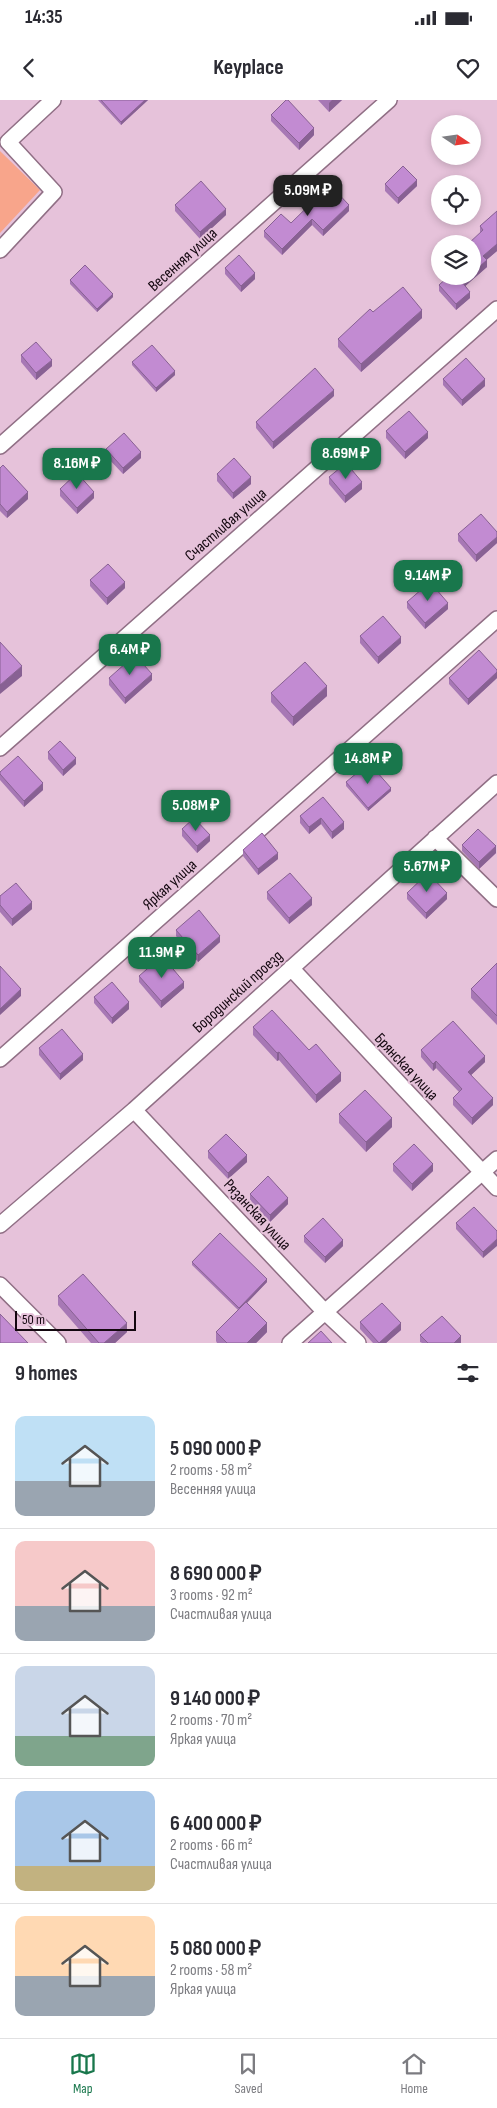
<!DOCTYPE html>
<html lang="en">
<head>
<meta charset="utf-8">
<style>
	:root { --surface:#fff; --page:#f2f2f3; --text:#2b2b33; --muted:#7c7c81; --line:#e1e1e2; --accent:#19774c }
	body { margin:0; font-family:"Sofia Sans Condensed",sans-serif; background:var(--page); color:var(--text); height:100vh; display:flex; flex-direction:column; font-size:19px; white-space:nowrap }
	* { box-sizing:border-box; margin:0 }
	p { font-size:16px; color:var(--muted) }
	.icon { flex:none; width:28px; height:28px; fill:none; stroke:currentColor; stroke-width:2; stroke-linecap:round; stroke-linejoin:round }
	.map { position:relative; height:1243px; overflow:hidden }
	.panel { display:flex; flex-direction:column; background:var(--surface); flex:1 }
	.panel>* { flex:none }
	.needle { width:32px; rotate:103deg }
	.buttons { position:absolute; left:431px; top:15px; display:grid; gap:10px }
	.buttons a { display:grid; place-items:center; width:50px; height:50px; border-radius:50%; background:var(--surface); box-shadow:0 2px 8px #0003; font-size:25px }
	.scale { position:absolute; left:15px; bottom:12px; width:121px; box-sizing:border-box; padding-left:5px; border:2px solid #13070f; border-top:0; font-size:14px; line-height:18px; white-space:nowrap; color:#13070f; -webkit-text-stroke:4px #e6c2da; paint-order:stroke }
	.price { position:absolute; translate:-50% -42px; padding:0 11px; border-radius:10px; background:var(--accent); color:#fff; font-size:16px; line-height:32px; filter:drop-shadow(0 1px 2px #0008) }
	.price::after { content:''; position:absolute; left:50%; top:30px; width:15px; height:11px; margin-left:-8px; background:inherit; clip-path:polygon(0 0,100% 0,50% 100%) }
	.price.active { background:#222; color:#fff }
	ul { padding:0; list-style:none }
	li { display:flex; align-items:center; gap:15px; height:125px; padding:0 15px }
	li+li { border-top:1px solid var(--line) }
	li span { display:grid; place-items:center; flex:none; width:140px; height:100px; border-radius:10px; color:#555 }
	li>.icon { margin-inline-start:auto }
	span .icon { width:60px; height:60px; fill:#fffc; stroke-width:1 }
	li b { font-size:21px }
	h2 { display:flex; justify-content:space-between; align-items:center; height:60px; padding:0 15px; font-size:21px }
	.status { display:flex; justify-content:space-between; align-items:center; height:35px; padding:0 25px; background:var(--surface); direction:ltr }
	.status svg { height:14px; fill:currentColor }
	header { display:flex; justify-content:space-between; align-items:center; height:65px; padding:0 15px; background:var(--surface); font-size:22px; font-weight:700 }
	.tab-bar { display:flex; justify-content:space-around; align-items:center; height:70px; border-top:1px solid var(--line); background:var(--surface); font-size:14px; color:var(--muted) }
	.tab-bar a { display:grid; justify-items:center; gap:2px }
	.tab-bar .active { color:var(--accent) }
	.map>svg:first-child { display:block }
	.green { fill:#f8a58b }
	.lines { fill:none; stroke-linecap:round; stroke-linejoin:round }
	.street-casing { stroke:#906f85; stroke-width:18 }
	.street { stroke:#fff; stroke-width:15 }
	.wall { fill:#a778b5 }
	.shaded-wall { fill:#886193 }
	.building { fill:#c28bd2; stroke:#886193 }
	.labels { text-anchor:middle; dominant-baseline:central; stroke-width:4; stroke-linejoin:round; paint-order:stroke }
	.street-label { font-size:16px; fill:#13070f; stroke:#e6c2da }
</style>
</head>
<body>
<div class="status"><b>14:35</b><svg viewBox="0 0 49 12"><path d="M0 12V9h3v3zM5 12V6h3v6zM10 12V3h3v9zM15 12V0h3v12zM26 1h20v11H26zM47 4h2v5h-2z"/></svg></div>
<header><svg class="icon" aria-label="back" viewBox="0 0 24 24"><path d="M15 5l-7 7 7 7"/></svg>Keyplace<svg class="icon" aria-label="heart" viewBox="0 0 24 24"><path d="M12 20l-8-8c-3-5 5-10 8-4 3-6 11-1 8 4z"/></svg></header>
<div class="map">
<svg width="497" height="1243" viewBox="0 0 497 1243">
	<rect width="100%" height="100%" fill="#e6c2da"/>
	<path class="green" d="M0 51 40 90 0 133Z"/>
	<g class="lines">
		<g class="street-casing">
			<path id="street" d="M0 150 54 92 8 42 53 0
				M0 346 389 0
				M0 648 497 209
				M435 738 497 799
				M291 868 497 1088
				M0 959 497 519
				M134 1010 324 1211 358 1243
				M0 1125 134 1010 497 683
				M0 1185 58 1243
				M290 1243 497 1059"/>
		</g>
		<use href="#street" class="street"/>
	</g>
	<path class="wall" d="M98 0H148L121 25Z
		M318 0H342L329 12Z
		M271 15 314 35 299 50 271 21Z
		M385 84 417 86 398 104 385 91Z
		M175 105 226 115 200 139 175 111Z
		M349 111 323 136 312 125 282 155 264 137V131L291 123Z
		M497 111V151L486 160 487 167 465 186 470 198 456 210 439 191V185L472 176 480 133V126Z
		M225 168 255 179 241 192 225 174Z
		M70 180 113 197 97 212 70 184Z
		M373 212 422 218 361 272 338 247V239Z
		M21 255 52 266 36 280 21 262Z
		M132 262 175 275 156 292 132 265Z
		M443 279 485 286 462 306 443 285Z
		M334 296 273 349 256 328V322Z
		M386 331 428 338 405 359 386 338Z
		M106 349 141 358 123 374 106 356Z
		M0 368 28 399 7 418 0 411Z
		M217 374 251 384 233 399 217 381Z
		M329 377 362 389 345 403 329 384Z
		M60 389 94 398 77 414 60 396Z
		M497 432V443L476 462 458 441V434Z
		M90 480 125 488 107 505 90 486Z
		M407 502 448 509 425 529 407 508Z
		M360 536 401 543 378 564 360 543Z
		M497 570V578L468 605 449 584V578Z
		M109 578 152 580 125 604 109 585Z
		M271 593 327 596 293 626 271 602Z
		M48 652 76 664 63 676 48 659Z
		M0 672 43 690 24 707 0 680Z
		M346 682 391 691 368 711 346 686Z
		M323 697 344 729 332 739 321 724 309 734 300 723V716Z
		M182 729 210 741 197 753 182 736Z
		M462 745 496 753 479 769 462 751Z
		M243 750 278 759 258 775 243 756Z
		M267 792 312 805 289 824 267 799Z
		M407 793 447 799 426 819 407 799Z
		M0 796 32 809 12 826 0 812Z
		M176 830 220 842 198 862 176 836Z
		M497 863V925L471 898V889Z
		M139 876 184 888 161 908 139 882Z
		M94 897 129 909 112 924 94 903Z
		M253 927 309 950 341 981 316 1003 279 960 277 961 253 935Z
		M39 948 83 960 60 980 39 955Z
		M421 950 485 962 471 975 493 1005 472 1025 453 1005V998L459 992 436 968 433 971 421 957Z
		M339 1014 392 1027 366 1052 339 1023Z
		M208 1051 247 1062 228 1079 208 1058Z
		M393 1064 433 1071 412 1091 393 1071Z
		M250 1094 288 1104 270 1122 250 1100Z
		M456 1123 497 1131 483 1158 456 1129Z
		M304 1136 343 1146 325 1163 304 1142Z
		M192 1162 267 1182 247 1203 267 1232 256 1243H217L216 1241V1232L238 1210 192 1165Z
		M58 1196 127 1232 115 1243H91L58 1205Z
		M360 1222 401 1230 386 1243H373L360 1229Z
		M420 1235 461 1243H422L420 1242Z"/>
	<path class="shaded-wall" d="M145 0H148L121 25V22Z
		M332 0H342L329 12V3Z
		M314 28V35L299 50V43Z
		M417 80V86L398 104V98Z
		M349 105V111L323 136V130Z
		M226 109V115L200 139V132Z
		M312 119V125L282 155V149Z
		M497 144V151L483 163V156Z
		M487 160V167L462 189V182L469 176H472V173Z
		M255 173V179L241 192V186Z
		M470 192V198L456 210V204Z
		M113 194V197L97 212V209Z
		M422 210V218L361 272V264Z
		M52 260V266L36 280V273Z
		M175 271V275L156 292V288Z
		M485 279V286L462 306V300Z
		M334 290V296L273 349V342Z
		M428 332V338L405 359V352Z
		M141 352V358L123 374V368Z
		M251 377V384L233 399V393Z
		M362 382V389L345 403V396Z
		M28 392V399L7 418V412Z
		M94 392V398L77 414V408Z
		M497 437V443L476 462V455Z
		M125 482V488L107 505V498Z
		M448 503V509L425 529V523Z
		M401 537V543L378 564V557Z
		M22 566V576L0 594V585Z
		M497 572V578L468 605V599Z
		M152 574V580L125 604V598Z
		M327 586V596L293 626V617Z
		M76 658V664L63 676V670Z
		M43 683V690L24 707V701Z
		M391 688V691L368 711V708Z
		M321 718V724L309 734V727Z
		M344 722V729L332 739V732Z
		M210 735V741L197 753V746Z
		M496 746V753L479 769V762Z
		M278 753V759L258 775V769Z
		M447 793V799L426 819V813Z
		M312 798V805L289 824V818Z
		M32 802V809L12 826V819Z
		M220 836V842L198 862V855Z
		M184 882V888L161 908V901Z
		M21 889V896L0 915V909Z
		M129 902V909L112 924V918Z
		M279 952V960L277 961V953Z
		M83 954V960L60 980V974Z
		M485 956V962L468 978V972Z
		M436 961V968L433 971V964Z
		M341 973V981L316 1003V995Z
		M493 998V1005L472 1025V1018Z
		M392 1018V1027L366 1052V1042Z
		M247 1055V1062L228 1079V1073Z
		M433 1064V1071L412 1091V1084Z
		M288 1098V1104L270 1122V1115Z
		M497 1139V1146L483 1158V1152Z
		M343 1140V1146L325 1163V1157Z
		M267 1179V1182L239 1211V1208Z
		M127 1223V1232L115 1243H104Z
		M267 1223V1232L256 1243H247Z
		M401 1223V1230L386 1243H379Z
		M461 1236V1243H454Z"/>
	<path class="building" d="M101 0H145L121 22Z
		M286 0H288L314 28 299 43 271 15Z
		M403 66 417 80 398 98 385 84Z
		M201 81 226 109 200 132 175 105Z
		M330 85 349 105 323 130 312 119 282 149 264 131 281 114 291 123Z
		M497 111V144L483 156 487 160 472 173V144H468L483 130 480 126Z
		M239 155 255 173 241 186 225 168Z
		M85 165 113 194 97 209 70 180Z
		M449 176H469L462 182 470 192 456 204 439 185Z
		M403 187 422 210 361 264 338 239 370 209 373 212Z
		M36 242 52 260 36 273 21 255Z
		M152 245 175 271 156 288 132 262Z
		M466 258 485 279 462 300 443 279Z
		M315 268 334 290 273 342 256 322Z
		M409 311 428 332 405 352 386 331Z
		M124 333 141 352 123 368 106 349Z
		M234 358 251 377 233 393 217 374Z
		M346 363 362 382 345 396 329 377Z
		M3 365 28 392 7 412 0 404V368Z
		M77 373 94 392 77 408 60 389Z
		M481 414 497 432V437L476 455 458 434Z
		M108 464 125 482 107 498 90 480Z
		M430 482 448 503 425 523 407 502Z
		M383 516 401 537 378 557 360 536Z
		M0 542 22 566 0 585Z
		M479 550 497 570V572L468 599 449 578Z
		M135 555 152 574 125 598 109 578Z
		M305 562 327 586 293 617 271 593Z
		M60 641 76 658 63 670 48 652Z
		M18 656 43 683 24 701 0 674V672Z
		M369 663 391 688 368 708 346 682Z
		M323 697 344 722 332 732 321 718 309 727 300 716Z
		M194 718 210 735 197 746 182 729Z
		M478 729 496 746 479 762 462 745Z
		M262 733 278 753 258 769 243 750Z
		M290 773 312 798 289 818 267 792Z
		M428 773 447 793 426 813 407 793Z
		M16 783 32 802 12 819 0 805V796Z
		M199 810 220 836 198 855 176 830Z
		M162 856 184 882 161 901 139 876Z
		M497 863V916L471 889Z
		M0 866 21 889 0 909Z
		M112 882 129 902 112 918 94 897Z
		M272 910 309 950 316 944 341 973 316 995 279 952 277 953 253 927Z
		M453 921 485 956 468 972 493 998 472 1018 453 998 462 989 436 961 433 964 421 950Z
		M62 929 83 954 60 974 39 948Z
		M365 990 392 1018 366 1042 339 1014Z
		M226 1034 247 1055 228 1073 208 1051Z
		M414 1044 433 1064 412 1084 393 1064Z
		M268 1076 288 1098 270 1115 250 1094Z
		M474 1107 497 1131V1139L483 1152 456 1123Z
		M323 1118 343 1140 325 1157 304 1136Z
		M220 1133 267 1179 239 1208 192 1162Z
		M83 1174 127 1223 104 1243H99L58 1196Z
		M246 1202 267 1223 247 1243H227L216 1232Z
		M382 1203 401 1223 379 1243 360 1222Z
		M0 1214 28 1243H0Z
		M442 1216 461 1236 454 1243H428L420 1235Z
		M321 1231 332 1243H308Z"/>
	<g class="labels">
		<g class="street-label">
			<text transform="translate(183 160) rotate(-42)">Весенняя улица</text>
			<text transform="translate(226 425) rotate(-41)">Счастливая улица</text>
			<text transform="translate(170 785) rotate(-42)">Яркая улица</text>
			<text transform="translate(238 892) rotate(-42)">Бородинский проезд</text>
			<text transform="translate(406 967) rotate(47)">Брянская улица</text>
			<text transform="translate(257 1115) rotate(47)">Рязанская улица</text>
		</g>
	</g>
</svg>
<div class="buttons">
<a><svg class="needle" viewBox="-14 -14 28 28"><path d="M0-13l5 13h-10z" fill="#e53935"/><path d="M0 13l5-13h-10z" fill="#7c7c81"/></svg></a>
<a><svg class="icon" aria-label="locate" viewBox="0 0 24 24"><circle cx="12" cy="12" r="6"/><path d="M12 2v4M12 18v4M2 12h4M18 12h4"/></svg></a>
<a><svg class="icon" aria-label="layers" viewBox="0 0 24 24"><path d="M12 4l9 5-9 5-9-5zM3 14l9 5 9-5"/></svg></a>
</div>
<div class="scale">50 m</div>
<b class="price active" style="left:308px;top:117px">5.09M ₽</b>
<b class="price" style="left:346px;top:380px">8.69M ₽</b>
<b class="price" style="left:77px;top:390px">8.16M ₽</b>
<b class="price" style="left:428px;top:502px">9.14M ₽</b>
<b class="price" style="left:130px;top:576px">6.4M ₽</b>
<b class="price" style="left:368px;top:685px">14.8M ₽</b>
<b class="price" style="left:196px;top:732px">5.08M ₽</b>
<b class="price" style="left:427px;top:793px">5.67M ₽</b>
<b class="price" style="left:162px;top:879px">11.9M ₽</b>
</div>
<section class="panel">
<h2>9 homes<svg class="icon" aria-label="filters" viewBox="0 0 24 24"><path d="M4 7h16M4 17h16"/><circle cx="9" cy="7" r="2"/><circle cx="15" cy="17" r="2"/></svg></h2>
<ul>
<li><span style="background:linear-gradient(#bfe0f5 65%,#9aa5b1 0)"><svg class="icon" aria-label="home" viewBox="0 0 24 24"><path d="M3 11l9-7 9 7M6 9v11h12V9"/></svg></span><div><b>5 090 000 ₽</b><p>2 rooms · 58 m²</p><p>Весенняя улица</p></div></li>
<li><span style="background:linear-gradient(#f6c9c9 65%,#9aa5b1 0)"><svg class="icon" aria-label="home" viewBox="0 0 24 24"><path d="M3 11l9-7 9 7M6 9v11h12V9"/></svg></span><div><b>8 690 000 ₽</b><p>3 rooms · 92 m²</p><p>Счастливая улица</p></div></li>
<li><span style="background:linear-gradient(#c9d6e8 70%,#7fa58c 0)"><svg class="icon" aria-label="home" viewBox="0 0 24 24"><path d="M3 11l9-7 9 7M6 9v11h12V9"/></svg></span><div><b>9 140 000 ₽</b><p>2 rooms · 70 m²</p><p>Яркая улица</p></div></li>
<li><span style="background:linear-gradient(#a9c7e8 75%,#c2b280 0)"><svg class="icon" aria-label="home" viewBox="0 0 24 24"><path d="M3 11l9-7 9 7M6 9v11h12V9"/></svg></span><div><b>6 400 000 ₽</b><p>2 rooms · 66 m²</p><p>Счастливая улица</p></div></li>
<li><span style="background:linear-gradient(#ffd9b3 60%,#9aa5b1 0)"><svg class="icon" aria-label="home" viewBox="0 0 24 24"><path d="M3 11l9-7 9 7M6 9v11h12V9"/></svg></span><div><b>5 080 000 ₽</b><p>2 rooms · 58 m²</p><p>Яркая улица</p></div></li>
</ul>
</section>
<nav class="tab-bar">
<a class="active"><svg class="icon" aria-label="map" viewBox="0 0 24 24"><path d="M3 6l6-2 6 2 6-2v14l-6 2-6-2-6 2zM9 4v14M15 6v14"/></svg>Map</a>
<a><svg class="icon" aria-label="saved" viewBox="0 0 24 24"><path d="M7 4h10v16l-5-4-5 4z"/></svg>Saved</a>
<a><svg class="icon" aria-label="home" viewBox="0 0 24 24"><path d="M3 11l9-7 9 7M6 9v11h12V9"/></svg>Home</a>
</nav>
</body>
</html>
